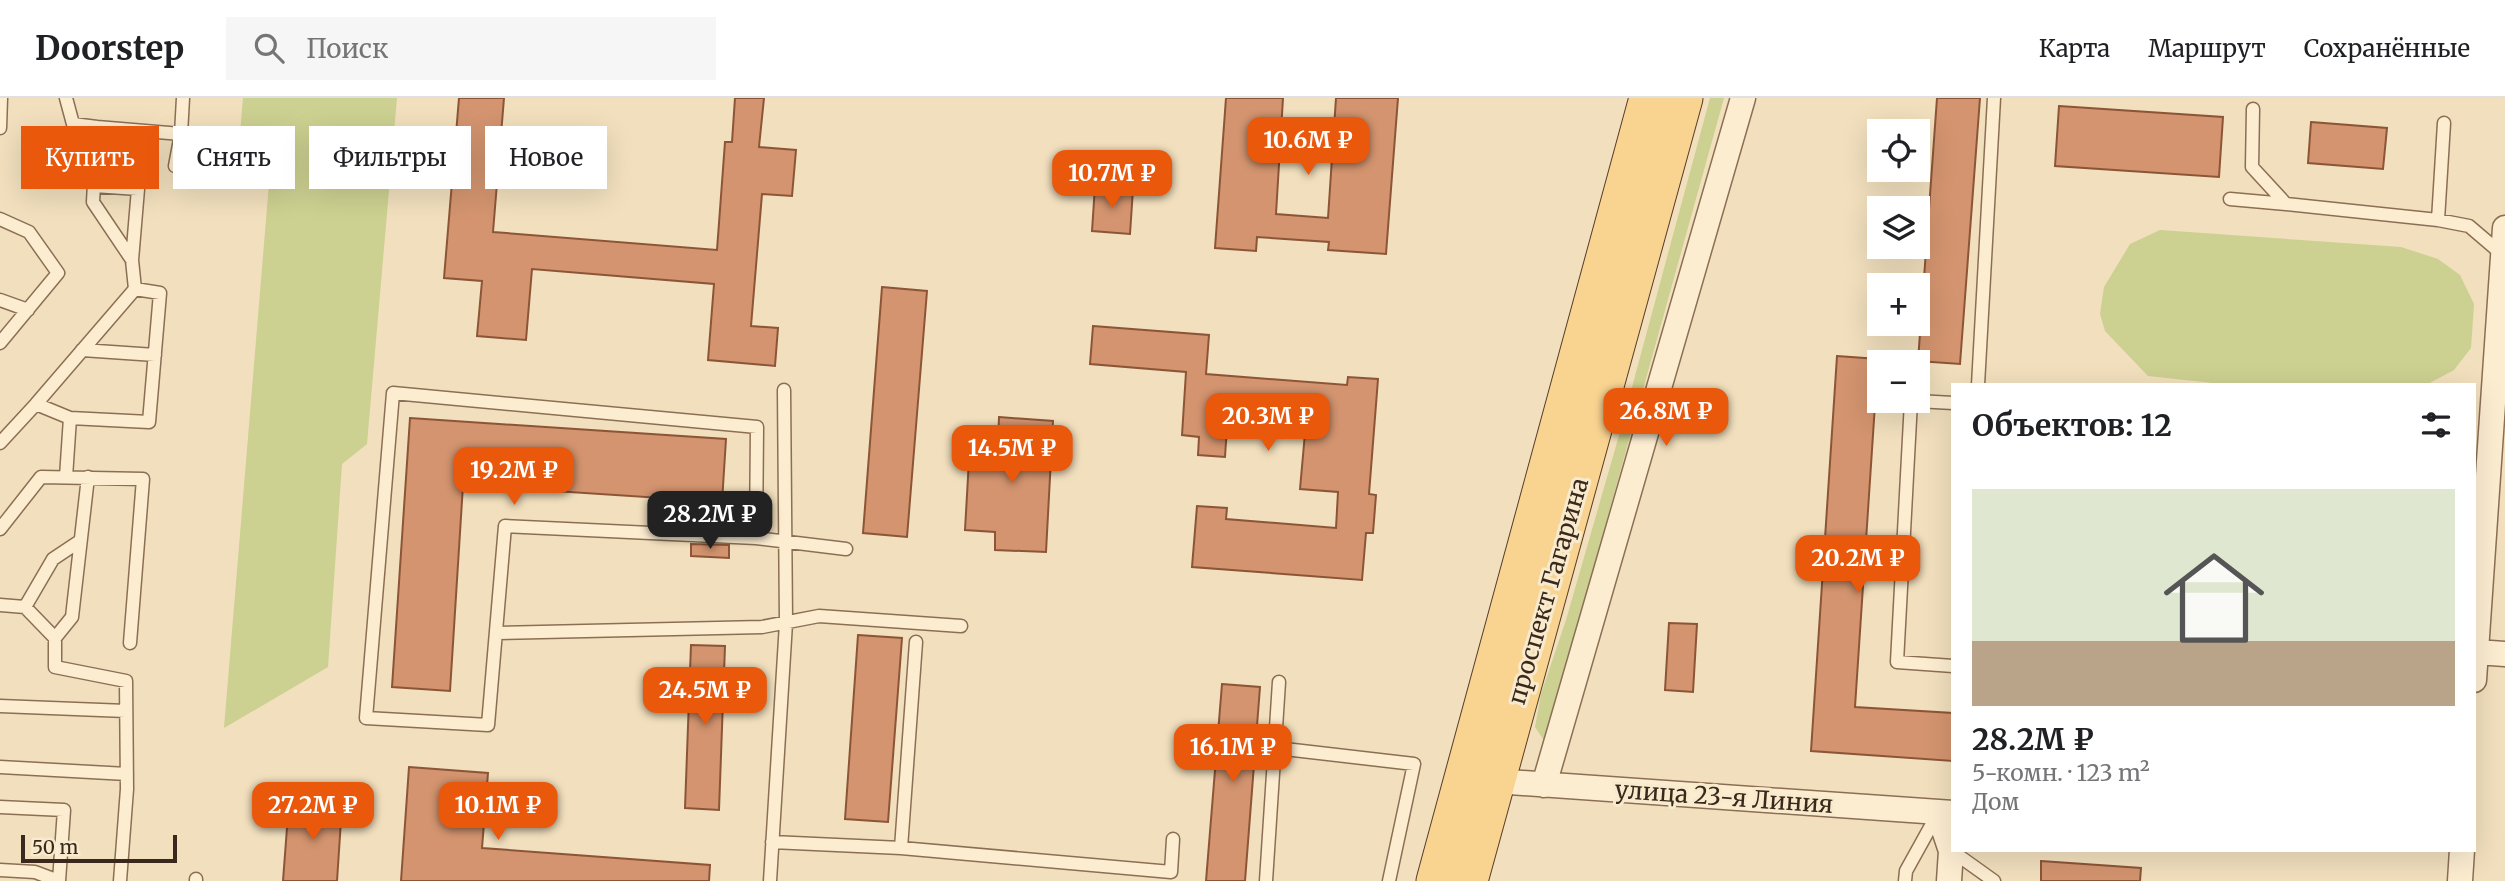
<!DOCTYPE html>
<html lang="ru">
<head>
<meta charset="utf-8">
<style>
	:root { --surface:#fff; --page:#f6f6f6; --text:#202124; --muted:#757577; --line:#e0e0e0; --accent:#ea580c }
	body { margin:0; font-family:Merriweather,serif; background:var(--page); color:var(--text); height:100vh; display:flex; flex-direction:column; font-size:26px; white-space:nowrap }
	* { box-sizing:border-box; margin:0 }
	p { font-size:23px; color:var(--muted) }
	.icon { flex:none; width:38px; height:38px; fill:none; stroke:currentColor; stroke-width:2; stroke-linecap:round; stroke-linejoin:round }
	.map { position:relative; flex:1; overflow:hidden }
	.sheet { position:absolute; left:1951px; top:285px; width:525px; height:469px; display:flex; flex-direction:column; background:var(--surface); border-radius:0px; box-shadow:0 7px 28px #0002 }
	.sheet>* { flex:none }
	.hud { position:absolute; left:21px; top:28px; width:665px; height:63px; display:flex; gap:14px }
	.fabs { position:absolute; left:1867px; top:21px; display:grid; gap:14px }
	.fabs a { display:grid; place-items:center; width:63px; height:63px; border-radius:0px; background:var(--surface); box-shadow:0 7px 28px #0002; font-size:35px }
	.scale { position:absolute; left:21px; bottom:18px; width:156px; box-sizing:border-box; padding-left:7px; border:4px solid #39281b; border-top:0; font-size:19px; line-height:24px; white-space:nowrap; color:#39281b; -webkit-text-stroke:5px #f8eacd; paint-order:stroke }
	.price { position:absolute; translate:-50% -60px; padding:0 16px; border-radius:14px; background:var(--accent); color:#fff; font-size:23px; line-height:46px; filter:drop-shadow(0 2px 4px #0008) }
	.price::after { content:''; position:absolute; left:50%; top:42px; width:21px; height:16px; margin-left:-10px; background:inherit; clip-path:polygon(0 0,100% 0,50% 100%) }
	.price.active { background:#222; color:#fff }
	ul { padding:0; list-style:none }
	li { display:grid; align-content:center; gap:14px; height:371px; padding:0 21px }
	li span { display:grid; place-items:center; height:217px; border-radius:0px; color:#555 }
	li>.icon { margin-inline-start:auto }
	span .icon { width:126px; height:126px; fill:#fffc; stroke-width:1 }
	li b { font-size:30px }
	h2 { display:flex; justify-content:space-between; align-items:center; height:84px; padding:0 21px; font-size:30px }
	.pill { padding:0 24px; border-radius:0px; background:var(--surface); box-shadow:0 7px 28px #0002; font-size:24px; line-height:63px }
	.pill.active { background:var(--accent); color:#fff }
	header { display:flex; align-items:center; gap:42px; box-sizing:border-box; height:98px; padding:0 35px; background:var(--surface); border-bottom:2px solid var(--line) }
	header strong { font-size:33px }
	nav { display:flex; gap:38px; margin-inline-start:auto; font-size:24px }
	.search { width:490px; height:63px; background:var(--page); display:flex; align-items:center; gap:18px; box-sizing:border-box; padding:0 24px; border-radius:0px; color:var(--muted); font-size:26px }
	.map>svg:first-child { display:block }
	.green { fill:#ccd090 }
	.building { fill:#d3946f; stroke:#8c5538; stroke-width:2 }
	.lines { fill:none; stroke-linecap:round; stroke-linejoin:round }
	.service-casing { stroke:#8b6f55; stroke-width:15 }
	.minor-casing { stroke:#8b6f55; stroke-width:27 }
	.primary-casing { stroke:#583d2a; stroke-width:39 }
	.service { stroke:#fcedd1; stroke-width:12 }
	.minor { stroke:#fcedd1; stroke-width:24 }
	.primary { stroke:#f9d390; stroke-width:37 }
	.labels { text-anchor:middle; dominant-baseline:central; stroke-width:6; stroke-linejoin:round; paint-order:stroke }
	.street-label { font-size:24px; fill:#39281b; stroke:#f8eacd }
</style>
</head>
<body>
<header>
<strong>Doorstep</strong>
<div class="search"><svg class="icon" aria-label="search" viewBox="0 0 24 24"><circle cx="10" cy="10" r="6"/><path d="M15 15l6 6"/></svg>Поиск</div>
<nav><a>Карта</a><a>Маршрут</a><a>Сохранённые</a></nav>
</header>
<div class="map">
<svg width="2505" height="783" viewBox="0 0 2505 783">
	<rect width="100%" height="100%" fill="#f1dfbd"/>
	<path class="green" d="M243 0H397L367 346 342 366 328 569 224 630 271 61 238 58Z
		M1710 0H1724L1545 644 1535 629 1541 596 1566 522 1618 341Z
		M2160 132 2401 149 2438 161 2460 177 2474 206 2471 250 2454 272 2426 287H2231L2148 278 2105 233 2100 216 2104 189 2130 146Z"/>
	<path class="building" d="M459 0H504L493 134 717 152 725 44H732L735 0H764L759 49 796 52 792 98 762 96 751 228 778 230 775 268 708 262 714 186 532 171 526 242 477 238 482 183 444 180Z
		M1226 0H1283L1276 116 1328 120 1336 0H1398L1386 156 1328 152 1329 144 1257 139 1256 153 1215 150Z
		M1937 0H1980L1960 266 1918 263Z
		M2059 8 2223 19 2219 79 2055 68Z
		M2311 24 2387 30 2383 71 2308 65Z
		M1095 88 1133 91 1130 136 1092 133Z
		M882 189 927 193 907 439 863 435Z
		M1093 228 1209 237 1206 276 1347 287 1348 279 1378 281 1369 396 1376 397 1373 435H1366L1362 482 1192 469 1197 408 1227 410 1226 421 1336 430 1338 394 1300 391 1305 335 1227 329 1225 359 1198 357 1199 339 1182 337 1186 274 1090 266Z
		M1837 258 1878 261 1855 609 1953 615V663L1811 653Z
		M999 319 1053 323 1046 454 995 452V434L965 432 970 344 998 346Z
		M410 320 726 341 722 404 463 387 450 593 392 589Z
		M691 446 729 447V460L691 458Z
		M1669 525 1697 526 1693 594 1665 592Z
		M858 537 902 540 888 724 845 721Z
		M691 547 725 548 719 712 685 710Z
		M1222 586 1260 589 1245 783H1206Z
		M409 669 488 675 482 750 710 767 709 783H401Z
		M289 703 342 707 337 783H283Z
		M2041 763 2141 770 2140 783H2041Z"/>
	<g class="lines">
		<g class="service-casing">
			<path id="service" d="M66 0 73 26 97 29
				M2253 11 2252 69 2286 106 2438 122 2469 128 2503 157
				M0 30 1 0
				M175 68 181 36
				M94 88 138 91 132 162
				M2230 101 2286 106
				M0 121 29 134 58 175 0 245
				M2438 122 2444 25
				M0 202 28 212
				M82 252 155 257
				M1978 287 1994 0
				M1911 303 1897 564 1953 568
				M1917 303 1953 305
				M36 306 135 191 132 162 93 104 97 29 181 36 183 0
				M0 345 36 306 70 320 149 324 160 195 135 191
				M66 379 70 320
				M88 379 72 519 55 540V569L126 583 127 691 120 783
				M0 431 41 379 143 381 130 545
				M756 440 757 329 393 295 366 620 488 627 505 428 756 440 846 451
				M0 507 25 509 55 540
				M25 509 53 461 80 443
				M496 535 762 529 819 518 961 528
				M0 608 126 613
				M1276 650 1414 666 1389 783
				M0 669 127 676
				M0 709 64 712 59 783
				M772 744 901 750 1171 774 1173 741
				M901 750 916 544
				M1952 753 1994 783
				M0 772 35 774 59 783
				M196 783V781
				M770 783 786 525 784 292
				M1266 783 1279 584
				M1905 783 1906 773 1937 717"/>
		</g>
		<g class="minor-casing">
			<path id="minor" d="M2477 554 2505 556
				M2474 582 2505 130
				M1495 683 1953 715
				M1544 687 1743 0
				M1938 714 1951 753 1949 783
				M2460 783 2462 752"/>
		</g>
		<g class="primary-casing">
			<path id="primary" d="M1435 783 1648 0
				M1469 783 1684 0"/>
		</g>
		<use href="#service" class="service"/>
		<use href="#minor" class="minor"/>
		<use href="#primary" class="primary"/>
	</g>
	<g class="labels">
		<g class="street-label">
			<text transform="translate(1548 493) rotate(-74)">проспект Гагарина</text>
			<text transform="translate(1724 699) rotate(4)">улица 23-я Линия</text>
		</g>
	</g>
</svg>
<div class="fabs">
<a><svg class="icon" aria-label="locate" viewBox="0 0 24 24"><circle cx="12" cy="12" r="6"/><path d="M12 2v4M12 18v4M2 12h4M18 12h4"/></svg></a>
<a><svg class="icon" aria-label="layers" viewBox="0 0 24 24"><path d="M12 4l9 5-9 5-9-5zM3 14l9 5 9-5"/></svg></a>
<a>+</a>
<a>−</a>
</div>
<div class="scale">50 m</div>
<b class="price" style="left:1308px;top:79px">10.6M ₽</b>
<b class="price" style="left:1112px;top:112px">10.7M ₽</b>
<b class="price" style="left:1666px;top:350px">26.8M ₽</b>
<b class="price" style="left:1268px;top:355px">20.3M ₽</b>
<b class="price" style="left:1012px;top:387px">14.5M ₽</b>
<b class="price" style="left:514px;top:409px">19.2M ₽</b>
<b class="price active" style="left:710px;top:453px">28.2M ₽</b>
<b class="price" style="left:1858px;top:497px">20.2M ₽</b>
<b class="price" style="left:705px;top:629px">24.5M ₽</b>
<b class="price" style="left:1233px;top:686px">16.1M ₽</b>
<b class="price" style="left:313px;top:744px">27.2M ₽</b>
<b class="price" style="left:498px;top:744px">10.1M ₽</b>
<div class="hud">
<a class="pill active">Купить</a>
<a class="pill">Снять</a>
<a class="pill">Фильтры</a>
<a class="pill">Новое</a>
</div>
<section class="sheet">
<h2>Объектов: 12<svg class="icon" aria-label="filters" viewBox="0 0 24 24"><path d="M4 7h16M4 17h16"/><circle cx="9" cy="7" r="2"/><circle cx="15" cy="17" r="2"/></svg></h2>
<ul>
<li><span style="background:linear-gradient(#dfe7d0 70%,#b9a48a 0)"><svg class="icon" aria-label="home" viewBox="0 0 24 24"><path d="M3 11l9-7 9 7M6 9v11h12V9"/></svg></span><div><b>28.2M ₽</b><p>5-комн. · 123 m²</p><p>Дом</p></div></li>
</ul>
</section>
</div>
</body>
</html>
